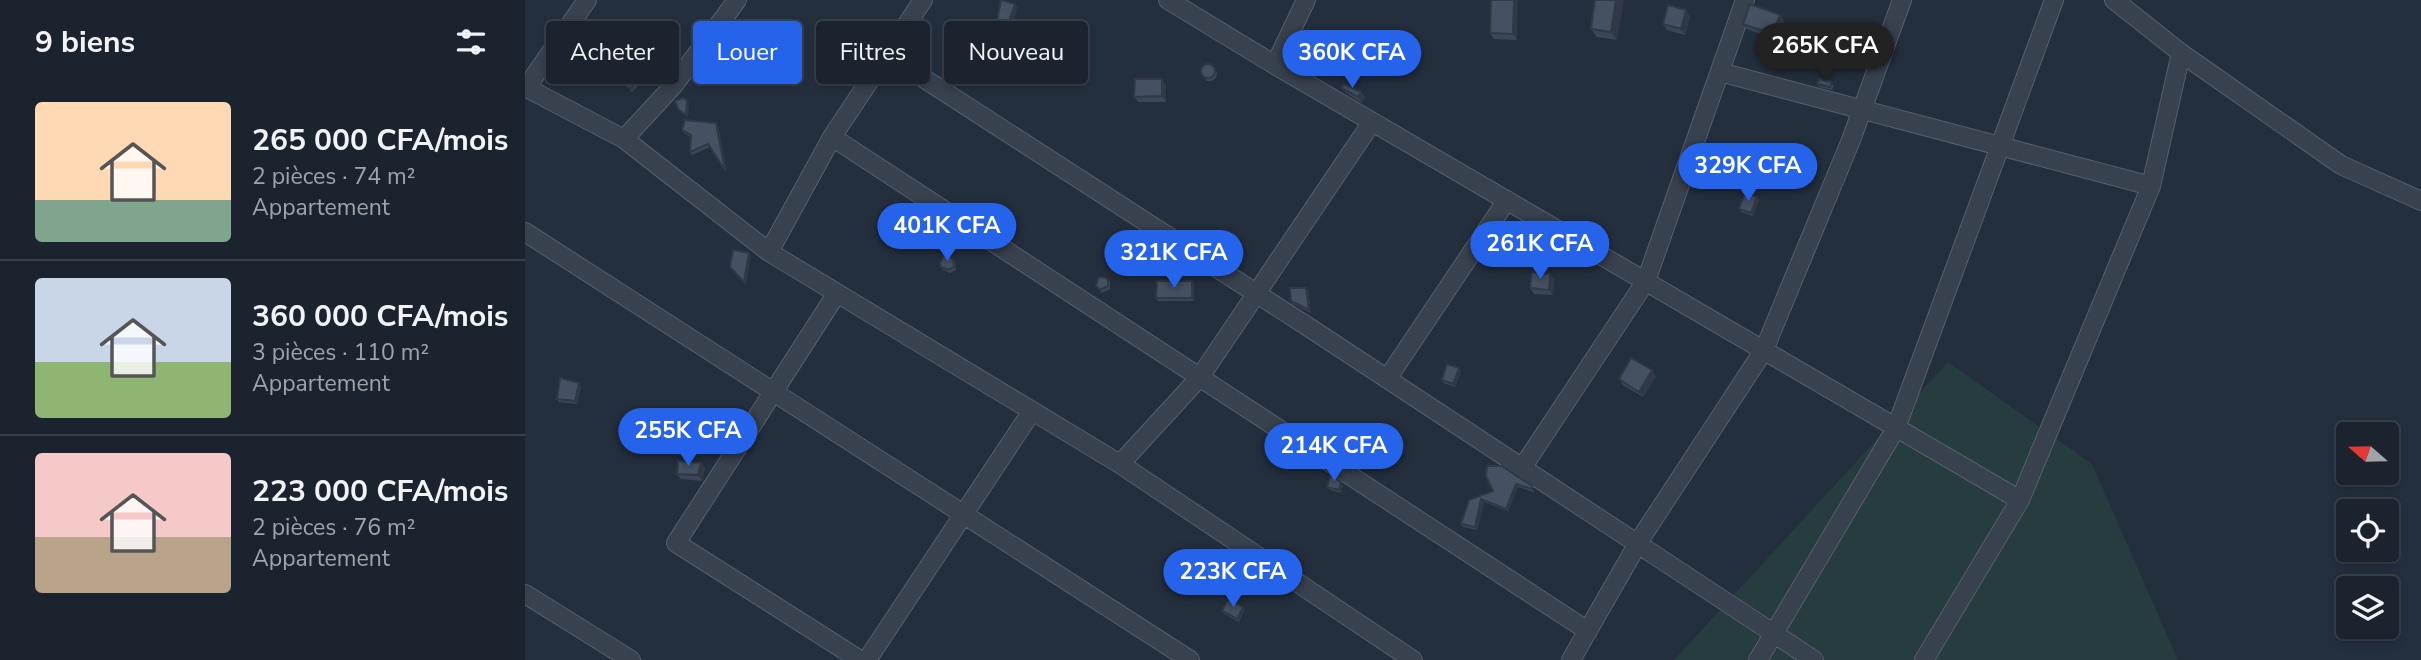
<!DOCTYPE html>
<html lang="fr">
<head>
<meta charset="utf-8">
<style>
	:root { --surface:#1b232e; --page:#282f3a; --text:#f1f3f6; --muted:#a0a4aa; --line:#39404a; --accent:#2563eb }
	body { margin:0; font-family:"Nunito Sans",sans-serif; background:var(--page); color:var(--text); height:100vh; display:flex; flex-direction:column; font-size:26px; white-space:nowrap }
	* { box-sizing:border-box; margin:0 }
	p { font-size:23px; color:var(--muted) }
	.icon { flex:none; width:38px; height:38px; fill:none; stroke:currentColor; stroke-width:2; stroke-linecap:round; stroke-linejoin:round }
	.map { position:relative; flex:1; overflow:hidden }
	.side { display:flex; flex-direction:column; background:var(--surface); width:525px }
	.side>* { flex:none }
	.top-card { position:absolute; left:21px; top:21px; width:665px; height:63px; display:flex; gap:14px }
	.needle { width:46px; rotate:290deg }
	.controls { position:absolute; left:1811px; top:422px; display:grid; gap:14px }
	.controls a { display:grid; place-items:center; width:63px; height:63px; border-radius:7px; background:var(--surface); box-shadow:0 4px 10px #0003,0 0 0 2px var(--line); font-size:35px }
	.price { position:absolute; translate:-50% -60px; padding:0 16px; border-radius:24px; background:var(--accent); color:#fff; font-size:23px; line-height:46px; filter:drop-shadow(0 2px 4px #0008) }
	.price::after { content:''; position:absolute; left:50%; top:42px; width:21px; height:16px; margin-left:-10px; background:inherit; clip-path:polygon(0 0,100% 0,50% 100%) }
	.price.on { background:#222; color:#fff }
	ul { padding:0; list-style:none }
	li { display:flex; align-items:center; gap:21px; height:175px; padding:0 35px }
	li+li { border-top:2px solid var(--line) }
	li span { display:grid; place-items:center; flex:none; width:196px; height:140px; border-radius:7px; color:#555 }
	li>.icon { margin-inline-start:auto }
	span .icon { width:84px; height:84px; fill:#fffc; stroke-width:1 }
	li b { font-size:30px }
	h2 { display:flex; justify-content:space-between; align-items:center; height:84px; padding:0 35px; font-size:30px }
	.pill { padding:0 24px; border-radius:7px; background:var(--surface); box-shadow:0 4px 10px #0003,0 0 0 2px var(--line); font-size:24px; line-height:63px }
	.pill.on { background:var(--accent); color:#fff }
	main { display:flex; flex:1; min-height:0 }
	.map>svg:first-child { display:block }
	.grass { fill:#263c3f }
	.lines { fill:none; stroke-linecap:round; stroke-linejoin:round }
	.minor-casing { stroke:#565f6c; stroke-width:20 }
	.minor { stroke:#38414e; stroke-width:18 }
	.wall { fill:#3b4654 }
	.shaded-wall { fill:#303945 }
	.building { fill:#455162; stroke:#303945; stroke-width:2 }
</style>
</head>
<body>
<main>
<section class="side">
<h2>9 biens<svg class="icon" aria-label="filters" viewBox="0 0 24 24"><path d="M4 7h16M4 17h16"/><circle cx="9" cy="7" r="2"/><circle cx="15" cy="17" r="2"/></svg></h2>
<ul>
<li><span style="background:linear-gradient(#ffd9b3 70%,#7fa58c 0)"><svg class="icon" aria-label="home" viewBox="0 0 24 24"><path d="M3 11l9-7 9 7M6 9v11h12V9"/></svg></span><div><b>265 000 CFA/mois</b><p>2 pièces · 74 m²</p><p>Appartement</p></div></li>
<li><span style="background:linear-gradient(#c9d6e8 60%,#8fb573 0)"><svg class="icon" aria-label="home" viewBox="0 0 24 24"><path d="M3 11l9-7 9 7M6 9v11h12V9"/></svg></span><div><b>360 000 CFA/mois</b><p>3 pièces · 110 m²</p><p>Appartement</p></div></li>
<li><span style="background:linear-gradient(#f6c9c9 60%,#b9a48a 0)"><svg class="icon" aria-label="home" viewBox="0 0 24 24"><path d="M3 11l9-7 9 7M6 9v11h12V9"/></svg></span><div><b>223 000 CFA/mois</b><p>2 pièces · 76 m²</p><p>Appartement</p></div></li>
</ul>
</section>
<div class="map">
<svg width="1896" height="660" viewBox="0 0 1896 660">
	<rect width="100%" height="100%" fill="#242f3e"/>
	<path class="grass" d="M1423 362 1567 464 1653 660H1149Z"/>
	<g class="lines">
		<g class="minor-casing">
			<path id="minor" d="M643 0 750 65 1495 500
				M1589 0 1656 53 1816 165 1896 201
				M361 54 788 330 1289 660
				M750 65 781 0
				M1195 72 1626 186
				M0 87 99 139 244 252 595 464 888 660
				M1 88 62 0
				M307 137 1063 631
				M99 139 148 86 212 0
				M0 232 665 660
				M244 252 307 137 398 0
				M312 293 151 543 335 660
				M862 379 982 200
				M595 464 675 377 847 122
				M997 468 1121 281 1220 0
				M0 594 106 660
				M342 660 507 411
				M1046 660 1116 538 1239 350 1326 140 1377 0
				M1233 660 1371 428 1529 0
				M1399 660 1495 500 1626 186 1656 53"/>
		</g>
		<use href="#minor" class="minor"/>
	</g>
	<path class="wall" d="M966 0 992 40 969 39 965 33Z
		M1070 0 1092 40 1072 37 1066 29Z
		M1255 15 1259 21 1252 40 1222 29 1218 24Z
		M1165 16 1160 35 1142 30 1138 24Z
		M806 47 810 52 796 71 779 59 775 53Z
		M250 58 252 61 250 69 236 71 234 68Z
		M692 72 691 78 687 81H682L676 73Z
		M93 77 115 79 117 82 107 92Z
		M1292 84 1309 85 1307 90 1294 87Z
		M641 85V102H613L609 97Z
		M817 88 836 92 840 97 837 103 821 93Z
		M191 123 193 126 202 173 185 147 167 155 165 152 166 137 159 133 157 130Z
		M1246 167 1248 170 1244 182 1232 178 1230 175Z
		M1232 197 1234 200 1228 216 1216 212 1214 209Z
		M430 261 431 270 425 273 418 270 416 267Z
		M1029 279 1028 295 1009 294 1005 288Z
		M583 280 585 282V289L577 293 571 286Z
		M667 281 669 284V301H633L631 298Z
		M783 290 786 313 768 304 766 301Z
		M934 368 936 371 930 387 919 383 917 380Z
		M1131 376 1118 397 1098 385 1094 379Z
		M56 386 52 404 34 402 32 399Z
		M176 463 180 468 177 481 156 479 152 474Z
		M962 466 1007 486 1009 492 993 487 983 511 959 502 952 530 938 527 936 524 944 500 968 491Z
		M818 485 816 493 805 490 802 487Z
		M718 607 720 609 714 622 699 614 697 611Z"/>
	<path class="shaded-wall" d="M989 0H993L992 40 988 34Z
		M1091 0H1099L1092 40 1086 32Z
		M490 4 493 7 476 52 474 49Z
		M1161 10 1165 16 1160 35 1156 29Z
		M1255 15 1259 21 1252 40 1248 34Z
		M806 47 810 52 796 71 792 65Z
		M250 58 252 61 250 69 248 66Z
		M637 79 641 85V102L637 96Z
		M836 92 840 97 837 103 833 97Z
		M162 100 164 103 163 118 161 115Z
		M191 123 193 126 202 173 200 170Z
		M1246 167 1248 170 1244 182 1242 179Z
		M1232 197 1234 200 1228 216 1226 213Z
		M224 253 226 256 221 285 219 282Z
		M1025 274 1029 279 1028 295 1024 290Z
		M667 281 669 284V301L667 298Z
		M781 288 783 290 786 313 784 310Z
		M934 368 936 371 930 387 928 384Z
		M1127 370 1131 376 1118 397 1114 392Z
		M54 383 56 386 52 404 50 401Z
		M176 463 180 468 177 481 173 475Z
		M816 482 818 485 816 493 814 490Z
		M991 484 993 487 983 511 981 509Z
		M956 499 959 502 952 530 950 527Z
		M718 607 720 609 714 622 712 619Z"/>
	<path class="building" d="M476 0 490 4 474 49 467 47Z
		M966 0H989L988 34 965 33Z
		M1070 0H1091L1086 32 1066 29Z
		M1225 4 1255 15 1248 34 1218 24Z
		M1143 5 1161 10 1156 29 1138 24Z
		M788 34 806 47 792 65 775 53Z
		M245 53 250 58 248 66 234 68 241 54Z
		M676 71a7 7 0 1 1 14 0a7 7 0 1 1-14 0Z
		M102 67 115 79 105 89 93 77Z
		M610 79H637V96L609 97Z
		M1294 79 1307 82 1305 87 1292 84Z
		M819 84 836 92 833 97 817 88Z
		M158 98 162 100 161 115 153 109 150 101Z
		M160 120 191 123 200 170 183 144 165 152 166 135 157 130Z
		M1234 163 1246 167 1242 179 1230 175Z
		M1220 193 1232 197 1226 213 1214 209Z
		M208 250 224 253 219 282 205 267Z
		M421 255 428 259 429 267 423 270 416 267 415 263 418 257Z
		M1007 272 1025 274 1024 290 1005 288Z
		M579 277 583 280V286L575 290 571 286 573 278Z
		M632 281H667V298H631Z
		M765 288H781L784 310 766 301Z
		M1106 358 1127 370 1114 392 1094 379Z
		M922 364 934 368 928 384 917 380Z
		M35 378 54 383 50 401 32 399Z
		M153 461 176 463 173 475 152 474Z
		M962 466H977L1007 486V489L991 484 981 509 956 499 950 527 936 524 944 500 968 491 961 476Z
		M805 475 816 482 814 490 802 487Z
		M703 599 718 607 712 619 697 611Z"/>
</svg>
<div class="controls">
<a><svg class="needle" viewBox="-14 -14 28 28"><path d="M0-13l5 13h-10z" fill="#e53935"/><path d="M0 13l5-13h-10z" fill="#a0a4aa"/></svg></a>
<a><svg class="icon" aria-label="locate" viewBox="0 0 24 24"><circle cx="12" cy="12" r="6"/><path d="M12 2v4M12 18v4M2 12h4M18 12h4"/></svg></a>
<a><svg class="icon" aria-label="layers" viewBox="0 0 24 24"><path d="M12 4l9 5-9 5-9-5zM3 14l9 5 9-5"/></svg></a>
</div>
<b class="price on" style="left:1300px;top:83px">265K CFA</b>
<b class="price" style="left:827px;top:90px">360K CFA</b>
<b class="price" style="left:1223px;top:203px">329K CFA</b>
<b class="price" style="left:422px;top:263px">401K CFA</b>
<b class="price" style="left:1015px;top:281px">261K CFA</b>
<b class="price" style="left:649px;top:290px">321K CFA</b>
<b class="price" style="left:163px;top:468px">255K CFA</b>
<b class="price" style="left:809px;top:483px">214K CFA</b>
<b class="price" style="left:708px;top:609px">223K CFA</b>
<div class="top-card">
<a class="pill">Acheter</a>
<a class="pill on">Louer</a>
<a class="pill">Filtres</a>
<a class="pill">Nouveau</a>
</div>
</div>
</main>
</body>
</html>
